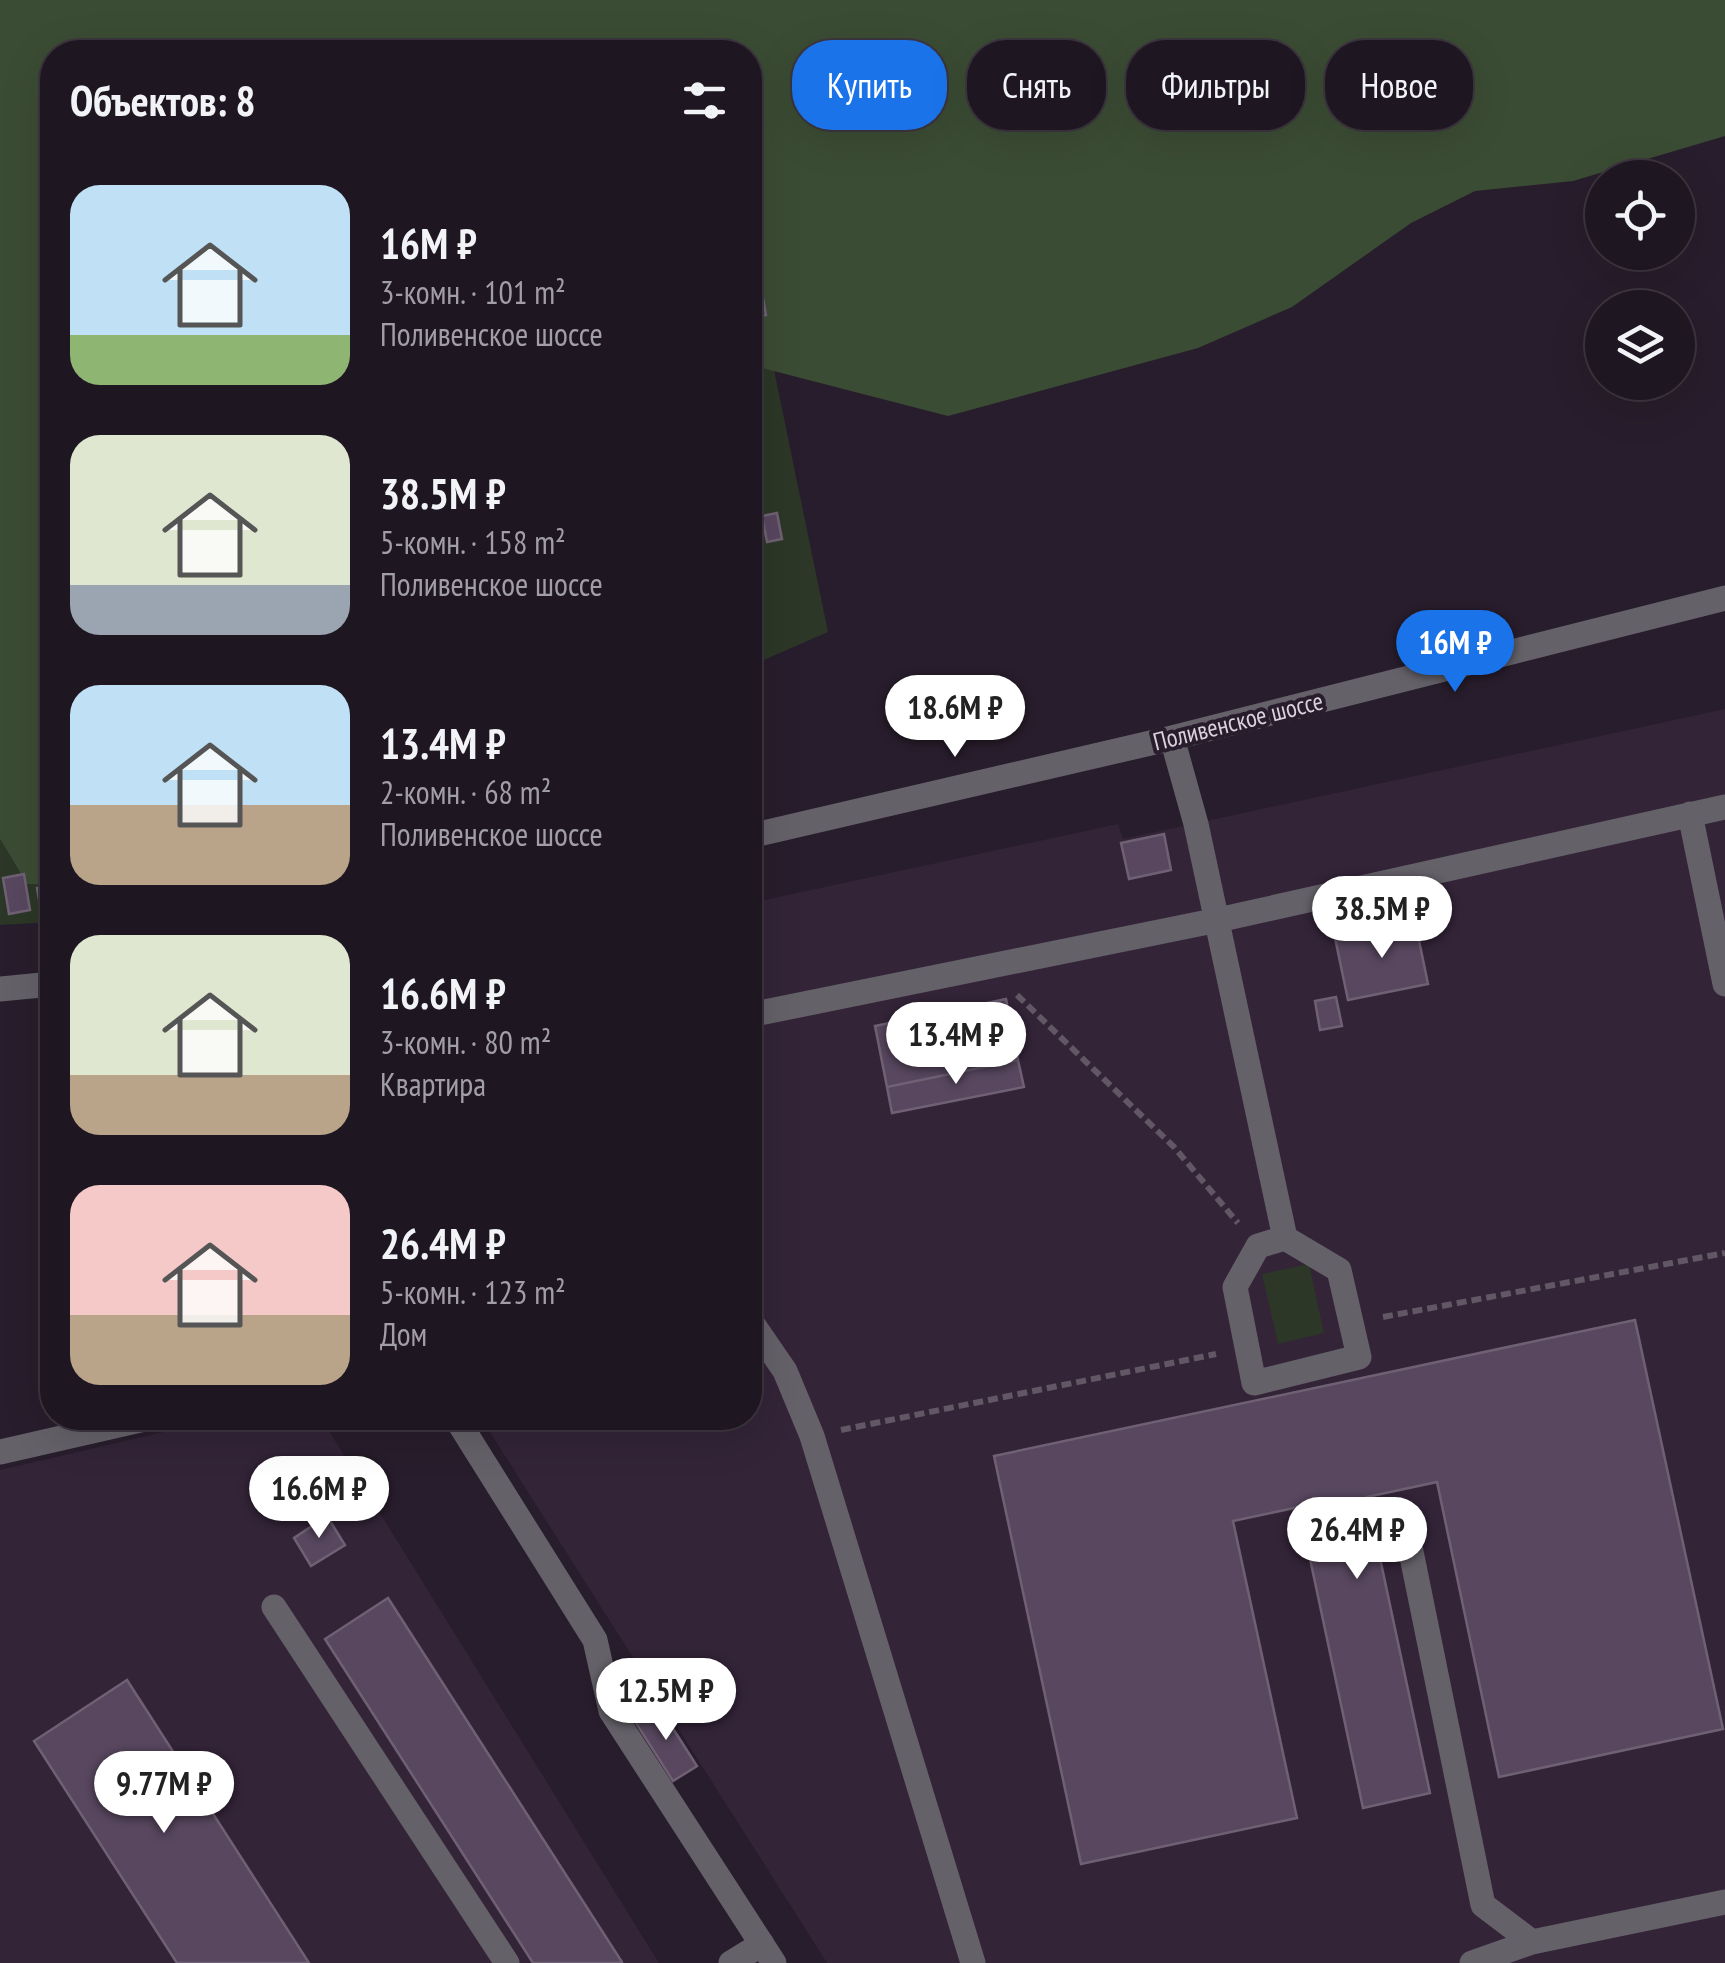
<!DOCTYPE html>
<html lang="ru">
<head>
<meta charset="utf-8">
<style>
	:root { --surface:#1e1621; --page:#2b232e; --text:#f1f3f6; --muted:#a19fa5; --line:#3c353f; --accent:#1a73e8 }
	body { margin:0; font-family:"PT Sans Narrow",sans-serif; background:var(--page); color:var(--text); height:100vh; display:flex; flex-direction:column; font-size:38px; white-space:nowrap }
	* { box-sizing:border-box; margin:0 }
	p { font-size:32px; color:var(--muted) }
	.icon { flex:none; width:55px; height:55px; fill:none; stroke:currentColor; stroke-width:2; stroke-linecap:round; stroke-linejoin:round }
	.map { position:relative; flex:1; overflow:hidden }
	.side { position:absolute; left:40px; top:40px; width:722px; height:1390px; display:flex; flex-direction:column; background:var(--surface); border-radius:40px; box-shadow:0 10px 40px #0002,0 0 0 2px var(--line) }
	.side>* { flex:none }
	.hud { position:absolute; left:792px; top:40px; width:782px; height:90px; display:flex; gap:20px }
	.tools { position:absolute; left:1585px; top:160px; display:grid; gap:20px }
	.tools a { display:grid; place-items:center; width:110px; height:110px; border-radius:50%; background:var(--surface); box-shadow:0 10px 40px #0002,0 0 0 2px var(--line); font-size:50px }
	.price { position:absolute; translate:-50% -85px; padding:0 22px; border-radius:35px; background:#fff; color:#222; font-size:32px; line-height:65px; filter:drop-shadow(0 2px 5px #0008) }
	.price::after { content:''; position:absolute; left:50%; top:60px; width:30px; height:22px; margin-left:-15px; background:inherit; clip-path:polygon(0 0,100% 0,50% 100%) }
	.price.selected { background:var(--accent); color:#fff }
	ul { padding:0; list-style:none }
	li { display:flex; align-items:center; gap:30px; height:250px; padding:0 30px }
	li span { display:grid; place-items:center; flex:none; width:280px; height:200px; border-radius:30px; color:#555 }
	li>.icon { margin-inline-start:auto }
	span .icon { width:120px; height:120px; fill:#fffc; stroke-width:1 }
	li b { font-size:42px }
	h2 { display:flex; justify-content:space-between; align-items:center; height:120px; padding:0 30px; font-size:42px }
	.chip { padding:0 35px; border-radius:40px; background:var(--surface); box-shadow:0 10px 40px #0002,0 0 0 2px var(--line); font-size:35px; line-height:90px }
	.chip.selected { background:var(--accent); color:#fff }
	.map>svg:first-child { display:block }
	.built { fill:#332438 }
	.green { fill:#2c3727 }
	.forest { fill:#3b4c34 }
	.building { fill:#58475f; stroke:#6f6173; stroke-width:2.5 }
	.lines { fill:none; stroke-linecap:round; stroke-linejoin:round }
	.path { stroke:#615765; stroke-width:6; stroke-dasharray:10 5; stroke-linecap:butt }
	.minor { stroke:#656169; stroke-width:25 }
	.labels { text-anchor:middle; dominant-baseline:central; stroke-width:8; stroke-linejoin:round; paint-order:stroke }
	.street-label { font-size:25px; fill:#dad3dd; stroke:#281d2c }
</style>
</head>
<body>
<div class="map">
<svg width="1725" height="1963" viewBox="0 0 1725 1963">
	<rect width="100%" height="100%" fill="#281d2c"/>
	<path class="built" d="M1725 709V1963H827L481 1418H750V903L1118 824 1123 839Z
		M224 1418H321L659 1963H0V1470Z"/>
	<path class="green" d="M750 365 774 370 828 632 750 666Z
		M0 839 27 884 52 885V922L0 925Z
		M1309 1264 1324 1333 1278 1344 1262 1274Z"/>
	<path class="forest" d="M0 0H1725V136L1573 181 1475 191 1411 223 1292 307 1198 348 948 416 750 365V52H52V885L27 884 0 839Z"/>
	<path class="building" d="M763 298 766 315 750 318V301Z
		M777 513 782 539 767 542 762 516Z
		M1164 834 1171 870 1129 879 1121 843Z
		M24 874 30 910 9 914 3 878Z
		M52 885V922L43 923 37 888Z
		M1415 921 1428 984 1348 1000 1335 938Z
		M1336 997 1342 1026 1320 1030 1315 1001Z
		M1006 999 1018 1060 887 1087 875 1026Z
		M1018 1060 1024 1087 892 1113 887 1087Z
		M1635 1320 1723 1729 1499 1777 1437 1482 1367 1497 1430 1793 1363 1808 1299 1507 1233 1521 1297 1818 1081 1864 994 1456Z
		M327 1516 345 1545 311 1566 294 1538Z
		M388 1598 622 1962 621 1963H533L325 1639Z
		M127 1680 309 1963H177L34 1741Z
		M658 1705 697 1766 673 1781 634 1720Z"/>
	<g class="lines">
		<path class="path" d="M1017 995 1174 1147 1238 1223
			M1383 1317 1725 1253
			M841 1430 1216 1354"/>
		<path class="minor" d="M1172 738 1196 824 1285 1238 1339 1270 1359 1357 1254 1383 1235 1287 1258 1246 1285 1238
			M1690 814 1725 984
			M750 836 1172 738 1725 598
			M0 989 52 984
			M750 1015 1218 920 1725 807
			M750 1320 785 1371 812 1436 973 1963
			M456 1418 595 1640 611 1711 774 1963
			M0 1452 149 1418
			M1406 1527 1483 1905 1532 1942
			M274 1607 507 1963
			M731 1963 762 1944
			M1472 1963 1532 1942 1725 1902"/>
	</g>
	<g class="labels">
		<g class="street-label">
			<text transform="translate(1238 721) rotate(-14)">Поливенское шоссе</text>
		</g>
	</g>
</svg>
<div class="tools">
<a><svg class="icon" aria-label="locate" viewBox="0 0 24 24"><circle cx="12" cy="12" r="6"/><path d="M12 2v4M12 18v4M2 12h4M18 12h4"/></svg></a>
<a><svg class="icon" aria-label="layers" viewBox="0 0 24 24"><path d="M12 4l9 5-9 5-9-5zM3 14l9 5 9-5"/></svg></a>
</div>
<b class="price selected" style="left:1455px;top:695px">16M ₽</b>
<b class="price" style="left:955px;top:760px">18.6M ₽</b>
<b class="price" style="left:1382px;top:961px">38.5M ₽</b>
<b class="price" style="left:956px;top:1087px">13.4M ₽</b>
<b class="price" style="left:319px;top:1541px">16.6M ₽</b>
<b class="price" style="left:1357px;top:1582px">26.4M ₽</b>
<b class="price" style="left:666px;top:1743px">12.5M ₽</b>
<b class="price" style="left:164px;top:1836px">9.77M ₽</b>
<div class="hud">
<a class="chip selected">Купить</a>
<a class="chip">Снять</a>
<a class="chip">Фильтры</a>
<a class="chip">Новое</a>
</div>
<section class="side">
<h2>Объектов: 8<svg class="icon" aria-label="filters" viewBox="0 0 24 24"><path d="M4 7h16M4 17h16"/><circle cx="9" cy="7" r="2"/><circle cx="15" cy="17" r="2"/></svg></h2>
<ul>
<li><span style="background:linear-gradient(#bfe0f5 75%,#8fb573 0)"><svg class="icon" aria-label="home" viewBox="0 0 24 24"><path d="M3 11l9-7 9 7M6 9v11h12V9"/></svg></span><div><b>16M ₽</b><p>3-комн. · 101 m²</p><p>Поливенское шоссе</p></div></li>
<li><span style="background:linear-gradient(#dfe7d0 75%,#9aa5b1 0)"><svg class="icon" aria-label="home" viewBox="0 0 24 24"><path d="M3 11l9-7 9 7M6 9v11h12V9"/></svg></span><div><b>38.5M ₽</b><p>5-комн. · 158 m²</p><p>Поливенское шоссе</p></div></li>
<li><span style="background:linear-gradient(#bfe0f5 60%,#b9a48a 0)"><svg class="icon" aria-label="home" viewBox="0 0 24 24"><path d="M3 11l9-7 9 7M6 9v11h12V9"/></svg></span><div><b>13.4M ₽</b><p>2-комн. · 68 m²</p><p>Поливенское шоссе</p></div></li>
<li><span style="background:linear-gradient(#dfe7d0 70%,#b9a48a 0)"><svg class="icon" aria-label="home" viewBox="0 0 24 24"><path d="M3 11l9-7 9 7M6 9v11h12V9"/></svg></span><div><b>16.6M ₽</b><p>3-комн. · 80 m²</p><p>Квартира</p></div></li>
<li><span style="background:linear-gradient(#f6c9c9 65%,#b9a48a 0)"><svg class="icon" aria-label="home" viewBox="0 0 24 24"><path d="M3 11l9-7 9 7M6 9v11h12V9"/></svg></span><div><b>26.4M ₽</b><p>5-комн. · 123 m²</p><p>Дом</p></div></li>
</ul>
</section>
</div>
</body>
</html>
